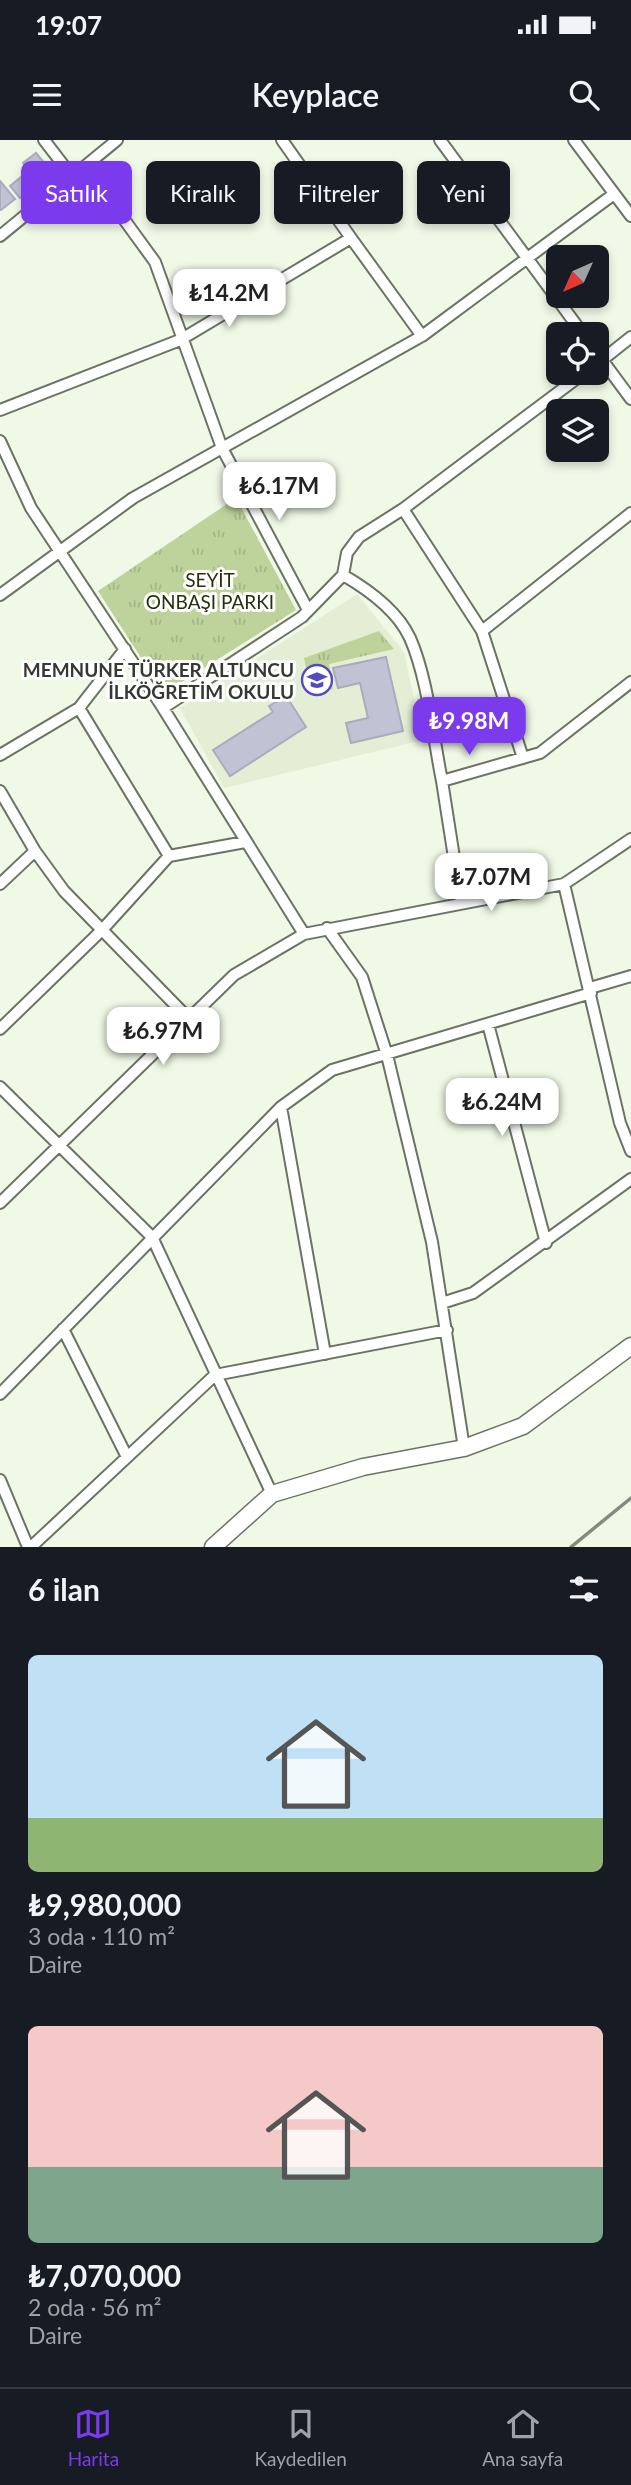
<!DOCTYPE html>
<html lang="tr">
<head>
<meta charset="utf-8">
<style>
	:root { --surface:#171b24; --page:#20242c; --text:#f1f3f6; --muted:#9ea1a6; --line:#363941; --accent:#7c3aed }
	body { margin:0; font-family:Lato,sans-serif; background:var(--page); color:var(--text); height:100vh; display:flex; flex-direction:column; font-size:26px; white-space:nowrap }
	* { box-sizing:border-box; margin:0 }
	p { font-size:23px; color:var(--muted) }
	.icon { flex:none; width:38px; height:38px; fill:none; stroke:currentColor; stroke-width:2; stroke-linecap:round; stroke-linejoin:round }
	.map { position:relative; height:1407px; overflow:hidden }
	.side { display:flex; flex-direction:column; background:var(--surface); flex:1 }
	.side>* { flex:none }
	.guide { position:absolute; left:21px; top:21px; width:590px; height:63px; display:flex; gap:14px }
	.needle { width:46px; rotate:225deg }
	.controls { position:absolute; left:546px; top:105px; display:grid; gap:14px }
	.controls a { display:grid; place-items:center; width:63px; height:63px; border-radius:10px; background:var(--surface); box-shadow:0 4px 10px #0003; font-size:35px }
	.price { position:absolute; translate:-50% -60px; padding:0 16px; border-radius:14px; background:#fff; color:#222; font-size:23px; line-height:46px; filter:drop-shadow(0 2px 4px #0008) }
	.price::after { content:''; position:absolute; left:50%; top:42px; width:21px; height:16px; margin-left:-10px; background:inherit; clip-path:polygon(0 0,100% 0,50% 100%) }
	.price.selected { background:var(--accent); color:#fff }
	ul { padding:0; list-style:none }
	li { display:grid; align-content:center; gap:14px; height:371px; padding:0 28px }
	li span { display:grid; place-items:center; height:217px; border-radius:10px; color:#555 }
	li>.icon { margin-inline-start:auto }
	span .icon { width:126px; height:126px; fill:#fffc; stroke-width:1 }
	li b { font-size:30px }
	h2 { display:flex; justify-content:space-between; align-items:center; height:84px; padding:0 28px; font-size:30px }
	.pill { padding:0 24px; border-radius:10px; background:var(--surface); box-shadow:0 4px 10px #0003; font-size:24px; line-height:63px }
	.pill.selected { background:var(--accent); color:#fff }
	.status { display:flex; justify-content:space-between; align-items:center; height:49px; padding:0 35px; background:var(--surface); direction:ltr }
	.status svg { height:19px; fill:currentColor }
	header { display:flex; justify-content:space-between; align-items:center; height:91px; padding:0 28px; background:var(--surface); font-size:32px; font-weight:600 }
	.dock { display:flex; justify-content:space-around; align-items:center; height:98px; border-top:2px solid var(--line); background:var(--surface); font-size:19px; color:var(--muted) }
	.dock a { display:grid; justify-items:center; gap:4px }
	.dock .selected { color:var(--accent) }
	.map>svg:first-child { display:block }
	.built { fill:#e4eed5 }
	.grass { fill:url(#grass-tufts) }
	.building { fill:#c1c3d4; stroke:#aaabbc; stroke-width:2 }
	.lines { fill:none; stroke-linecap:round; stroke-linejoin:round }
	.street-casing { stroke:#6d7364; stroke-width:14 }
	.secondary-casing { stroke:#6d7364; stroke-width:19 }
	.street { stroke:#fff; stroke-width:10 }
	.secondary { stroke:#fff; stroke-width:16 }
	.rail { stroke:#858a7e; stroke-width:3.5 }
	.labels { text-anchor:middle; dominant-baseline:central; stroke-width:6; stroke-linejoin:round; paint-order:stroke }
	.park-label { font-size:19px; fill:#25310a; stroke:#fff }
	.poi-label { font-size:19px; font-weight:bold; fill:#363932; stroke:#fff; text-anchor:end }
</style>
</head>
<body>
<div class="status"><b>19:07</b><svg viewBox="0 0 49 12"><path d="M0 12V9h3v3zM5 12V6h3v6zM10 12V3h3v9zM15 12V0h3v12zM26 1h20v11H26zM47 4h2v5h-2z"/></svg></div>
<header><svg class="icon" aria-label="menu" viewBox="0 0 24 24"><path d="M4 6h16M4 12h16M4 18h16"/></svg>Keyplace<svg class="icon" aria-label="search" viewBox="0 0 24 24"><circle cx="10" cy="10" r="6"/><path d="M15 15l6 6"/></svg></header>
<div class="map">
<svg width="631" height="1407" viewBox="0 0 631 1407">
	<defs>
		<pattern id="grass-tufts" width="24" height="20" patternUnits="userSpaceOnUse" patternTransform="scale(1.75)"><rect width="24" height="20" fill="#bdd39b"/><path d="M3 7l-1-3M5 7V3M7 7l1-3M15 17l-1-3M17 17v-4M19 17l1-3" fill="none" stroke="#a3b686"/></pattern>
	</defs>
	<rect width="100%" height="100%" fill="#f0f8e6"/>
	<path class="built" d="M357 454 404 512 423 600 224 648 180 568Z"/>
	<path class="grass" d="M236 358 296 470 169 550 160 547 98 451Z
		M379 491 394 509 329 524 333 549 312 554 304 518Z"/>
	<path class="building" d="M36 13 51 31 37 42 23 23Z
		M25 34 34 46 20 58 10 46Z
		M0 41 15 59 1 70 0 69Z
		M386 517 403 591 351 603 346 583 368 578 360 543 338 548 333 528Z
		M286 556 306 587 230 636 213 610 273 572 269 566Z"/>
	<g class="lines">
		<g class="street-casing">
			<path id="street" d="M44 0 71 35 123 78 155 122 222 308 308 470
				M282 0 351 98
				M440 0 583 194
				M574 0 631 76
				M0 96 117 0
				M597 213 631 259
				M597 224 631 197
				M0 270 180 200 351 98 422 196
				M0 301 31 368 163 568 304 794
				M343 435C369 450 397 470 410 498 428 539 433 597 442 641
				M0 455 133 358 422 196 614 54
				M482 491 631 373
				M125 509 79 568 169 716
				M163 568 302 477 343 435 347 413 359 397 403 369
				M0 615 79 568
				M523 618 482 491 403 369 584 233
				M0 651 35 711 0 744
				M35 711 64 751 189 879
				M564 744 620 983 631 1011
				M461 762 442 641 540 613 631 542
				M327 788 362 837 387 915 432 1102 464 1308
				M590 848 631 836
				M488 884 546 1103
				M0 889 102 790 169 716 245 702
				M0 947 152 1097 272 1354
				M0 1063 234 835 304 794 564 744 631 699
				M442 1163 473 1153 631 1039
				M63 1189 127 1317
				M325 1214 281 967 332 930 591 853
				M0 1254 281 967
				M0 1340 28 1407
				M31 1407 215 1235 447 1190"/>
		</g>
		<g class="secondary-casing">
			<path id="secondary" d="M213 1407 272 1354 363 1327 464 1308 523 1286 631 1206"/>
		</g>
		<use href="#street" class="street"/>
		<use href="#secondary" class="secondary"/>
		<path class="rail" d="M571 1407 631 1358"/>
	</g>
	<defs>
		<g id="school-ring" transform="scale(1.575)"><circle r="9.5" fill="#fff" stroke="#564ac2" stroke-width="1.5"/><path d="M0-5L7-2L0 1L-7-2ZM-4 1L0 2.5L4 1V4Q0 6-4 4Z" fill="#564ac2"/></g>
	</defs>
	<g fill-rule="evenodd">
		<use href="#school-ring" x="317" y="540"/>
	</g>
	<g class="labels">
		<g class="park-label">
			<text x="210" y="439">SEYİT<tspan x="210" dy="22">ONBAŞI PARKI</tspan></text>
		</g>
		<g class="poi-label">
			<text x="294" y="529">MEMNUNE TÜRKER ALTUNCU<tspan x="294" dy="22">İLKÖĞRETİM OKULU</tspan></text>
		</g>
	</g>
</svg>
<div class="controls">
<a><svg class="needle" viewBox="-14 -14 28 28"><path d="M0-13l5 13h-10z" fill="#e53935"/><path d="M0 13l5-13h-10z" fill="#9ea1a6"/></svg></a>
<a><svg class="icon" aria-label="locate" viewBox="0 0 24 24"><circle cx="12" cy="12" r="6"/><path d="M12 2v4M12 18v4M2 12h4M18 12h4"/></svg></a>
<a><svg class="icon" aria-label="layers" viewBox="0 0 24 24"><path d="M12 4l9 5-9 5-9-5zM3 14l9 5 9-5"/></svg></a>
</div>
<b class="price" style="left:229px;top:189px">₺14.2M</b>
<b class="price" style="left:279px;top:382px">₺6.17M</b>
<b class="price selected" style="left:469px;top:617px">₺9.98M</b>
<b class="price" style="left:491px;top:773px">₺7.07M</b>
<b class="price" style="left:163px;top:927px">₺6.97M</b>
<b class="price" style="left:502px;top:998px">₺6.24M</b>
<div class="guide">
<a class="pill selected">Satılık</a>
<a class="pill">Kiralık</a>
<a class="pill">Filtreler</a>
<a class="pill">Yeni</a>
</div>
</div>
<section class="side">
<h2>6 ilan<svg class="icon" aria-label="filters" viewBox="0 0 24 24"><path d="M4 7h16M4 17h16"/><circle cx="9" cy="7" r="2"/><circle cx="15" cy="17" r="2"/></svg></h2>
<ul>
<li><span style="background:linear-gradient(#bfe0f5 75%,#8fb573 0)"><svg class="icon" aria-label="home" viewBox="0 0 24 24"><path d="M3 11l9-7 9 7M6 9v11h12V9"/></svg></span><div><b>₺9,980,000</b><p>3 oda · 110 m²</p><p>Daire</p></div></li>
<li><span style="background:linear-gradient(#f6c9c9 65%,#7fa58c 0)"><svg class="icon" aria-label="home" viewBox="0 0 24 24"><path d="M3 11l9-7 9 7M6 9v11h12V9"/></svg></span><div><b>₺7,070,000</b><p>2 oda · 56 m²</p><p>Daire</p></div></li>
</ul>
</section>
<nav class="dock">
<a class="selected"><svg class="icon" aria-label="map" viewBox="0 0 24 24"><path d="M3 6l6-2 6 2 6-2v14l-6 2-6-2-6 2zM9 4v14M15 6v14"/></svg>Harita</a>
<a><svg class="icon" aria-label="saved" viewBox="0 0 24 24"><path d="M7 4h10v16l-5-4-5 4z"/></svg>Kaydedilen</a>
<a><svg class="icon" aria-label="home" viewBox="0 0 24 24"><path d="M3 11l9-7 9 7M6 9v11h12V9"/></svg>Ana sayfa</a>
</nav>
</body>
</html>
